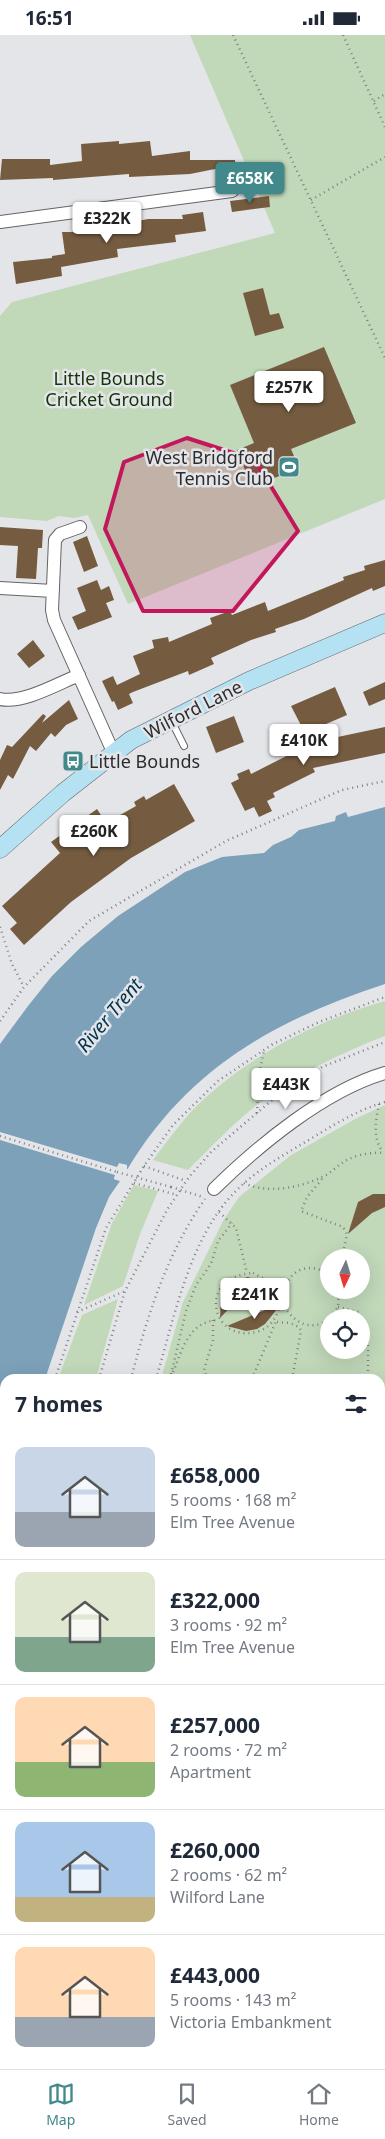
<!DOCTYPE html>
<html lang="en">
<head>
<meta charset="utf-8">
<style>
	:root { --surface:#fff; --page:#f6f6f7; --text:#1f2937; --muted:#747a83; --line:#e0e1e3; --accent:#41898b }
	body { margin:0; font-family:"Noto Sans",sans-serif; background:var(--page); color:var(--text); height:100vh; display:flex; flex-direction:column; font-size:19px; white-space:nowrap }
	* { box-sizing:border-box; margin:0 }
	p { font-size:16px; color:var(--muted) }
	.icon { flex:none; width:28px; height:28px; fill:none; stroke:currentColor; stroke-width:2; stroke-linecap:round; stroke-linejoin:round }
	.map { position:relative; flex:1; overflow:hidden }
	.panel { position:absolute; left:0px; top:1339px; width:385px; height:696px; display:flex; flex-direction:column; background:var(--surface); border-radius:15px 15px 0 0; box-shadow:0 5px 20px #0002 }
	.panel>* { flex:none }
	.needle { width:32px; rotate:184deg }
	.fabs { position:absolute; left:320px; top:1214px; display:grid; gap:10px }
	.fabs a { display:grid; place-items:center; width:50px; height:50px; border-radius:50%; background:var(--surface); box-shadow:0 5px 20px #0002; font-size:25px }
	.price { position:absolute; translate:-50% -42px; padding:0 11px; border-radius:5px; background:#fff; color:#222; font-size:16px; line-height:32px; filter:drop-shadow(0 1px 2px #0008) }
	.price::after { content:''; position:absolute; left:50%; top:30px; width:15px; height:11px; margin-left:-8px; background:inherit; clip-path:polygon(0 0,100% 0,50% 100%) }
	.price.current { background:var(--accent); color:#fff }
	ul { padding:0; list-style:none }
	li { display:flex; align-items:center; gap:15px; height:125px; padding:0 15px }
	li+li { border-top:1px solid var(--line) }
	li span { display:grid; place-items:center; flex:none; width:140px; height:100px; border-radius:10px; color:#555 }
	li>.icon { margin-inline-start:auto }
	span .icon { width:60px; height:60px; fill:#fffc; stroke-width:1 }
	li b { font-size:21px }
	h2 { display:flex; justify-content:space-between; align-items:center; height:60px; padding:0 15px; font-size:21px }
	.status { display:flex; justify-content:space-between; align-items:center; height:35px; padding:0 25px; background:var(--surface); direction:ltr }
	.status svg { height:14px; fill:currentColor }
	.tab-bar { display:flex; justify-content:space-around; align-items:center; height:70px; border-top:1px solid var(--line); background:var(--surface); font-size:14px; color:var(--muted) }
	.tab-bar a { display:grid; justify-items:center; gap:2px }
	.tab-bar .current { color:var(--accent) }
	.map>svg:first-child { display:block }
	.green { fill:#c1d8b9; fill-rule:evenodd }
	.water { fill:#7ca1b8 }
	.pier { fill:#e4e5e9 }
	.building { fill:#755c40 }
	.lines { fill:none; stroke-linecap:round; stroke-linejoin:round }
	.lane-casing { stroke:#646467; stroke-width:8 }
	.street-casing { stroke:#646467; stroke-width:14 }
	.secondary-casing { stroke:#646467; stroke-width:19 }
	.path { stroke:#7f8082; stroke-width:2.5; stroke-dasharray:1 4; stroke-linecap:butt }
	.lane { stroke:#fff; stroke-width:6 }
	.street { stroke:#fff; stroke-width:12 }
	.secondary { stroke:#b5e2f2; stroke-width:18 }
	.path-bridge { stroke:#7f8082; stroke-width:2.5; stroke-dasharray:1 4; stroke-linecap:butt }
	.marked { fill:#c2185b; fill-opacity:0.2; stroke:#c2185b; stroke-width:4; stroke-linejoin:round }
	.labels { text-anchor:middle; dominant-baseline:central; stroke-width:5; stroke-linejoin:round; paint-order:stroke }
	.park-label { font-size:18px; fill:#133405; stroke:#e4e5e9 }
	.poi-label { font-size:18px; fill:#2c2c2d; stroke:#e4e5e9; text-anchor:end }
	.street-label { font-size:18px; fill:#2c2c2d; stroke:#e4e5e9 }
	.water-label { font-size:19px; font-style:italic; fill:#01354e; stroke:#e4e5e9 }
</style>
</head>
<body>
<div class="status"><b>16:51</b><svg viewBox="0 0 49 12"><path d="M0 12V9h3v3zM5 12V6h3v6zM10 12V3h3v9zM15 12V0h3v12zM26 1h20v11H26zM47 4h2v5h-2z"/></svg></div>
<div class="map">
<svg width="385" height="2034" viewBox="0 0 385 2034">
	<rect width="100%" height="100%" fill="#e4e5e9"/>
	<path class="green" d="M190 0H385V464L128 569 88 480 74 483 59 481 47 486 0 482V281L12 267 275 198Z
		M385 966V1001C341 1018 295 1040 258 1069 233 1089 211 1112 188 1135L153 1125C169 1104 185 1081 205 1063 256 1017 319 985 385 966Z
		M385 1070V1783H380V1344H161L183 1267 223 1186 239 1162 291 1120 357 1083ZM329 1222H361V1255H329ZM329 1282H361V1315H329Z
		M134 1150 158 1156 140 1199 123 1251 84 1270 112 1188Z
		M118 1264 96 1344H58L82 1280Z
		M5 1503V1672L0 1690V1518Z"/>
	<path class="water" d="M385 772V949C275 985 188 1033 127 1135V1130L119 1129 114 1144 120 1146 109 1162 96 1193 45 1344H5V1462L0 1477V1009L28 971 52 941 81 912 118 881 185 837 222 822 264 818 273 810 291 802 299 795 335 786 336 781 346 777 348 782Z"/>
	<path class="pier" d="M0 1097 117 1132 119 1128 127 1130V1134H130L126 1137 124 1132 121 1131 117 1142 121 1144 120 1146 114 1144 115 1140 0 1105Z"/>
	<path class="building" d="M119 106V109L150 106 152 121 190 116V125H235L236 140 220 141V133L190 139 129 142V139L53 145V143L0 145 2 124H50V130L82 126 81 109Z
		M269 161 270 172 232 177 230 166Z
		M203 177 206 196 175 200 176 207 117 214 118 222 61 232 62 241 16 249 13 227 52 223V221L65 219 62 197H81L148 184H183L182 180Z
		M263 253 270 280 279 278 284 293 255 301 243 258Z
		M324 312 356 388 291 414 299 433 252 452 237 415 254 408 230 350Z
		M0 492 43 495 42 513H38L36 544 16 543 18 511 0 510Z
		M87 501 98 531 84 537 73 507Z
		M385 525V551L373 556 372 553 304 584 275 594 276 597 251 605 211 623 214 629 189 640 188 636 133 657 129 659 133 668 118 675 114 666 112 667 102 646 113 641 117 650 140 639 133 621 154 613 152 605 168 602 169 607 212 589 210 583 230 576 232 580 265 567 268 576 344 545 343 542 365 535 364 531Z
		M97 545 101 555 109 551 114 565 106 568 112 582 78 595 72 582 86 576 77 553Z
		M33 605 45 621 29 633 17 619Z
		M385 647V664L369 671 363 657Z
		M335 652 347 680 305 698 291 671Z
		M69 665 78 684 66 690 55 702 51 698 36 716 30 711 13 744 8 740 0 755V725L7 710 12 712 43 679 46 681 42 688Z
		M234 681 244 707 216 718 206 692Z
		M385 692V718L313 733 315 737 273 758 275 762 267 766 272 776 259 782 254 772 245 776 231 748 239 744 237 739 249 734 251 739 314 707Z
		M174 749 195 786 131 823 71 867 24 910 10 894 17 888 2 871 60 818 51 807 97 774 106 788 136 771 134 767 144 761 146 765Z
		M373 1159H385V1172L372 1178 348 1199 358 1167Z
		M248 1242 265 1249 275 1269 244 1258 220 1283 221 1262 225 1254 231 1247Z
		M282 1268 265 1289 257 1294 246 1296 227 1291Z"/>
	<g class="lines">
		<g class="lane-casing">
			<path id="lane" d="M171 685 184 711"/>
		</g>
		<g class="street-casing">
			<path id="street" d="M0 187 232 156
				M80 492 60 499 55 505 52 575 54 585 114 719
				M0 553 53 556
				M0 664C23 669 57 649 79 640
				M214 1154C259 1110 324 1056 385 1038
				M0 1829 5 1809
				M380 1922 385 1920
				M99 2034 100 2030
				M168 2034 176 2030"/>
		</g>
		<g class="secondary-casing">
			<path id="secondary" d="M0 814 63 758 131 705 249 646 385 588"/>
		</g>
		<path class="path" d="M233 0 385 323
			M343 0 385 92
			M374 66 385 59
			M311 165 385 122
			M0 892 12 929 24 952
			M0 986 24 952 89 886 226 806 342 755 385 746
			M379 1069C376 1085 372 1103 383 1117
			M257 1078 259 1041 264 1015
			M0 1101 117 1137
			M144 1131 186 1146
			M322 1144 307 1162 301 1176 343 1192 347 1199 342 1222
			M134 1148 177 1160
			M244 1148C266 1159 300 1153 322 1142 332 1138 340 1127 351 1123 360 1119 376 1117 385 1118
			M171 1152 203 1162
			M219 1177 236 1193 247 1238
			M253 1238 270 1247 281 1266C278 1280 272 1293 256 1297 211 1308 196 1241 253 1238Z
			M329 1239C303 1224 285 1239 281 1266 291 1285 308 1299 329 1284
			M338 1272 359 1277 360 1282
			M77 1277 125 1256
			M330 1282 338 1272 339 1255
			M213 1285V1305L204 1335 207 1342 217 1340 220 1344
			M361 1286 368 1311V1344
			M277 1287 290 1288 299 1292 301 1296 292 1344
			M173 1337C183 1313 189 1286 219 1285
			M55 1344 106 1193 144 1131 173 1090 218 1046 273 1009 319 987 385 962
			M99 1344 125 1256 167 1175 189 1142 211 1117 278 1060 322 1032 385 1007
			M131 1344C147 1281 167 1218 205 1164
			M156 1344C174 1284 189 1205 233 1159 253 1137 282 1121 307 1106 332 1091 357 1075 385 1067
			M170 1344 186 1276 196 1250 211 1229 218 1206 232 1188
			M252 1344 276 1286
			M380 1393 385 1392
			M0 1508 5 1493
			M0 1722 4 1723 5 1721
			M0 1739 5 1723
			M380 1745 385 1752
			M0 1853 5 1854
			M0 1920 5 1902"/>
		<use href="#lane" class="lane"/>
		<use href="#street" class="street"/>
		<use href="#secondary" class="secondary"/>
		<path class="path-bridge" d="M117 1137 171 1152"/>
	</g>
	<path class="marked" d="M187 403 255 425 298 496 233 576H143L105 494 124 427Z"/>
	<defs>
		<g id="stadium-square" transform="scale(1.125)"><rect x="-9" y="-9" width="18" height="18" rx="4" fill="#41898b" stroke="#e4e5e9"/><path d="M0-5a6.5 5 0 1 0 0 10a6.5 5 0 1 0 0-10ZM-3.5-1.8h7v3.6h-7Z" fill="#fff"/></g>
		<g id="bus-square" transform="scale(1.125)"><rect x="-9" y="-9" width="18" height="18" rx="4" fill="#41898b" stroke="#e4e5e9"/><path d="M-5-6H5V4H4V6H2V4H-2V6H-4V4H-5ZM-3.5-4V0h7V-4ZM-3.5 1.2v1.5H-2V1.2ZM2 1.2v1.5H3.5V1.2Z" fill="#fff"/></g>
	</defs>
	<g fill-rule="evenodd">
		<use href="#stadium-square" x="289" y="432"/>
		<use href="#bus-square" x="73" y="726"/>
	</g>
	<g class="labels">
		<g class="park-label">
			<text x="109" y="343">Little Bounds<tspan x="109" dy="21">Cricket Ground</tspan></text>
		</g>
		<g class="poi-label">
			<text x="273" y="422">West Bridgford<tspan x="273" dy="21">Tennis Club</tspan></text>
			<text x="89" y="726" text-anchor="start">Little Bounds</text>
		</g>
		<g class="street-label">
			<text transform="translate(193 674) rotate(-27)">Wilford Lane</text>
		</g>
		<g class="water-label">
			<text transform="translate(109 980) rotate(-50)">River Trent</text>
		</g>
	</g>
</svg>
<div class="fabs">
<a><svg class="needle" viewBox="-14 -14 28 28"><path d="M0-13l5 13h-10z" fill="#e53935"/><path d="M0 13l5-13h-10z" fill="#747a83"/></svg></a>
<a><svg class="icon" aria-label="locate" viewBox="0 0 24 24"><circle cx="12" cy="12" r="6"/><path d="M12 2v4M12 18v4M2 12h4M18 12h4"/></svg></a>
</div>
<b class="price current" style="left:250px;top:169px">£658K</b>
<b class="price" style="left:107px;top:209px">£322K</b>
<b class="price" style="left:289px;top:378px">£257K</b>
<b class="price" style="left:304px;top:731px">£410K</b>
<b class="price" style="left:94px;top:822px">£260K</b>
<b class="price" style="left:286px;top:1075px">£443K</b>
<b class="price" style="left:255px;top:1285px">£241K</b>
<section class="panel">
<h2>7 homes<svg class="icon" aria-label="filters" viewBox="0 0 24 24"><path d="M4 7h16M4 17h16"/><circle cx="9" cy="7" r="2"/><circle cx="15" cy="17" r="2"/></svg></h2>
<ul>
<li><span style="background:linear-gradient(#c9d6e8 65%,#9aa5b1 0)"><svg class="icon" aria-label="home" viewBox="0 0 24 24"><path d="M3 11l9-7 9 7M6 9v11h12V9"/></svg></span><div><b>£658,000</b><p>5 rooms · 168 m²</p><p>Elm Tree Avenue</p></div></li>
<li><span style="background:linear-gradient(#dfe7d0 65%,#7fa58c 0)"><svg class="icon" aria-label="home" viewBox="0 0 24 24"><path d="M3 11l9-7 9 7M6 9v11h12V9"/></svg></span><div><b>£322,000</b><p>3 rooms · 92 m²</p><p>Elm Tree Avenue</p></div></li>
<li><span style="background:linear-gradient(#ffd9b3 65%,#8fb573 0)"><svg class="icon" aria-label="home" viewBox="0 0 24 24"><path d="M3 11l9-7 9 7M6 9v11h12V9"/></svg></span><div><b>£257,000</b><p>2 rooms · 72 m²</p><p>Apartment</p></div></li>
<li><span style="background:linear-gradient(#a9c7e8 75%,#c2b280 0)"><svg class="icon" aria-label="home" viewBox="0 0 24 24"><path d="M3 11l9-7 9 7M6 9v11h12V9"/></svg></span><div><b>£260,000</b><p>2 rooms · 62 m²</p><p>Wilford Lane</p></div></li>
<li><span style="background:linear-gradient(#ffd9b3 70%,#9aa5b1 0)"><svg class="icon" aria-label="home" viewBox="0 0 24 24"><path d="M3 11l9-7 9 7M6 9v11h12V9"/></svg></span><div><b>£443,000</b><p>5 rooms · 143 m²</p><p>Victoria Embankment</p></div></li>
</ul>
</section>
</div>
<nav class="tab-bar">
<a class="current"><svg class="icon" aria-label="map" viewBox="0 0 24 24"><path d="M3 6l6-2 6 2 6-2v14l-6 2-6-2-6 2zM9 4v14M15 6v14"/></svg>Map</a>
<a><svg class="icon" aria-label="saved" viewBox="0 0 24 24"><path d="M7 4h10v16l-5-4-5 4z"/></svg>Saved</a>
<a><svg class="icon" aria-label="home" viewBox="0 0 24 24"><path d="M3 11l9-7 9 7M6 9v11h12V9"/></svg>Home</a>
</nav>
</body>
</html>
